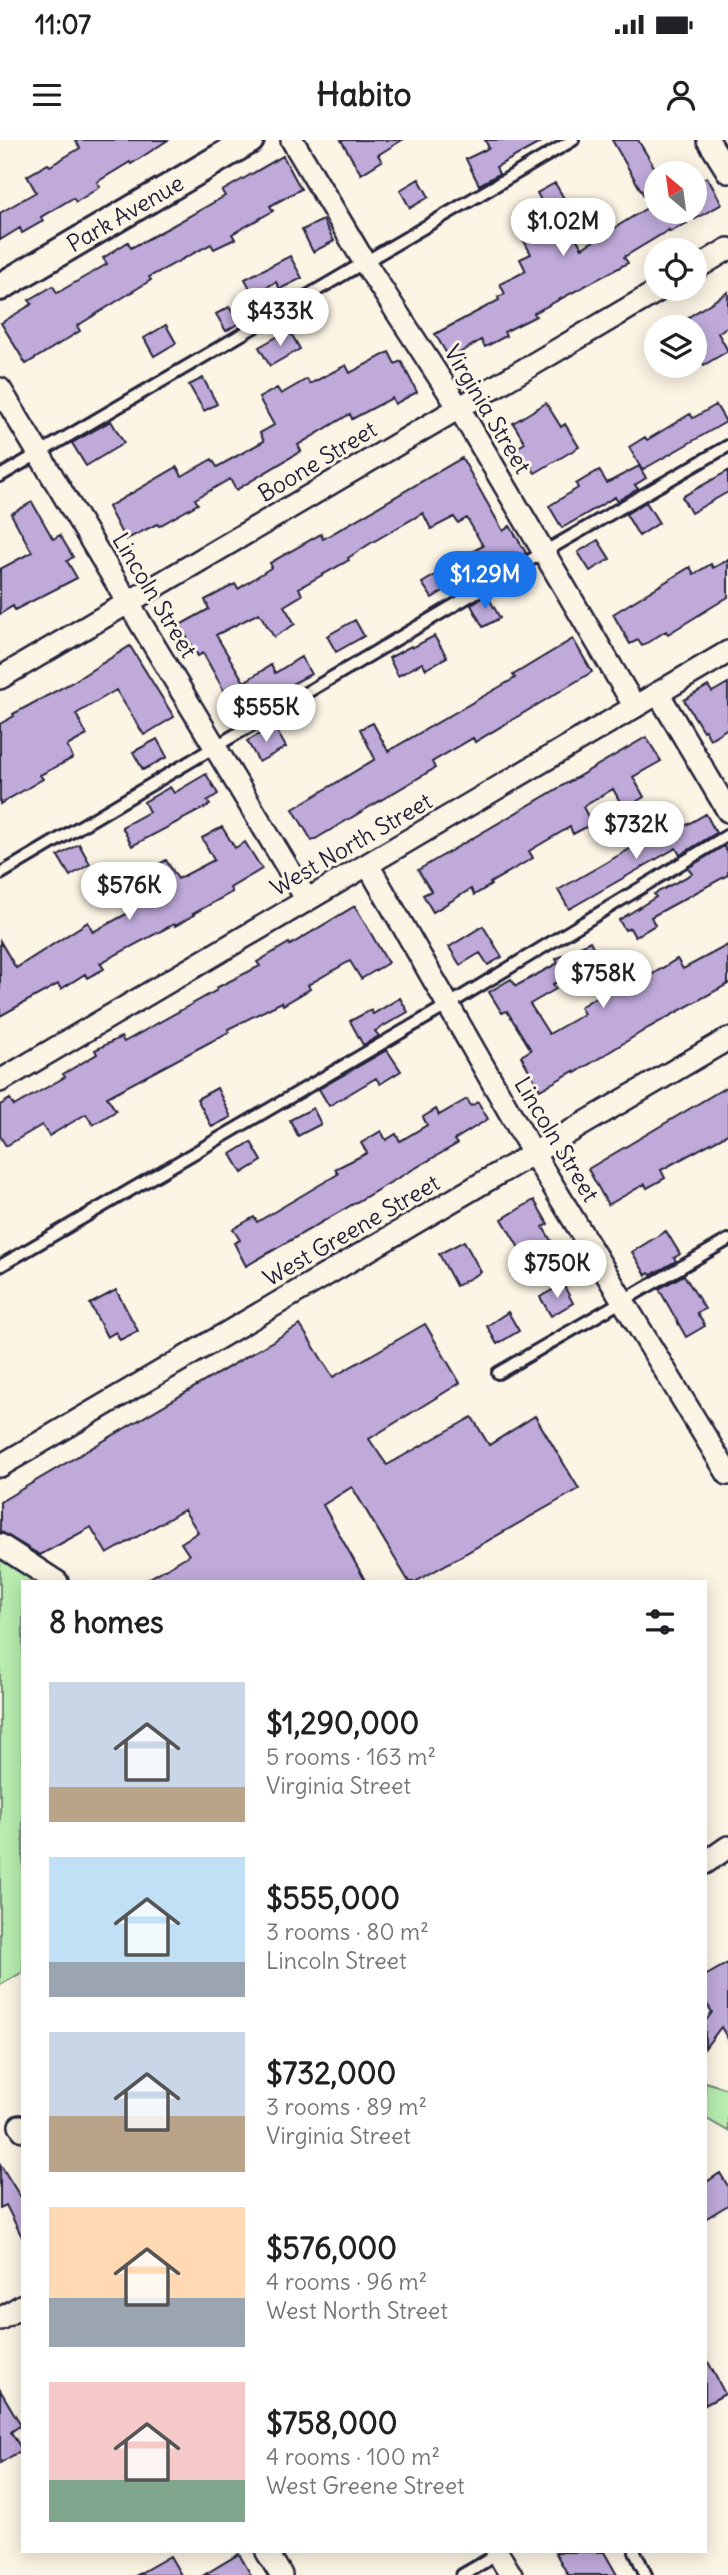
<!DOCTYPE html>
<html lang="en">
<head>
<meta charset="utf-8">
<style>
	:root { --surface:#fff; --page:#f6f6f6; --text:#202124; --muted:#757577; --accent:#1a73e8 }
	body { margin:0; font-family:Delius,sans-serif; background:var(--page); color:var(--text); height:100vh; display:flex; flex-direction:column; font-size:26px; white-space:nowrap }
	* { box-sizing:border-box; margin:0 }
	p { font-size:23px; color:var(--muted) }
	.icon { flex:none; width:38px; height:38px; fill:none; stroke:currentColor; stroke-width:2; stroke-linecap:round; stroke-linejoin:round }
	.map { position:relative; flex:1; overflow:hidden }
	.panel { position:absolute; left:21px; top:1440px; width:686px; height:973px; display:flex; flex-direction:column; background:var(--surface); border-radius:0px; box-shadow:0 4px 18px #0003 }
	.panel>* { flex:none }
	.needle { width:46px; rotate:331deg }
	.tools { position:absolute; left:644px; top:21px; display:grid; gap:14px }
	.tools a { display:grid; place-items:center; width:63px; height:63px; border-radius:50%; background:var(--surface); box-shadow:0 4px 18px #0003; font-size:35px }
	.price { position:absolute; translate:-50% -60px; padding:0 16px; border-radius:24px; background:#fff; color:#222; font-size:23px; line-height:46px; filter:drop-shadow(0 2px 4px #0008) }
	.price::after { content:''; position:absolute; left:50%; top:42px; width:21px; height:16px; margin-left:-10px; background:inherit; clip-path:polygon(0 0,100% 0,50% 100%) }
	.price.selected { background:var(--accent); color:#fff }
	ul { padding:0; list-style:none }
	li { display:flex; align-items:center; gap:21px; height:175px; padding:0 28px }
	li span { display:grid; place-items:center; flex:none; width:196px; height:140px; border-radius:0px; color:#555 }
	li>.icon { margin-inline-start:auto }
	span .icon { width:84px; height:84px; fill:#fffc; stroke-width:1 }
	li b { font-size:30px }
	h2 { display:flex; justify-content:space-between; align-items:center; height:84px; padding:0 28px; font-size:30px }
	.status { display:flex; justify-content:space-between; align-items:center; height:49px; padding:0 35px; background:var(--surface); direction:ltr }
	.status svg { height:19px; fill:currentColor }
	header { display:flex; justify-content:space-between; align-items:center; height:91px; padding:0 28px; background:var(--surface); font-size:32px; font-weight:700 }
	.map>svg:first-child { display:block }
	.green { fill:#b8edaf; stroke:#6d8875; stroke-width:2 }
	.building { fill:#bfaada; stroke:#22223b; stroke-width:2 }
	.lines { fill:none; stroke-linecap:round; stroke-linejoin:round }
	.service-casing { stroke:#22223b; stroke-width:16 }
	.minor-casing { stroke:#22223b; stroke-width:26 }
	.tertiary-casing { stroke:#22223b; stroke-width:32 }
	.service { stroke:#fcf5e5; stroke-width:10 }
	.minor { stroke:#fcf5e5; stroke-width:21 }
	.tertiary { stroke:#fcf5e5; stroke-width:26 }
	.labels { text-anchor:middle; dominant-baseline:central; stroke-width:6; stroke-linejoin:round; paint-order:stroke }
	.street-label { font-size:23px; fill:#22223b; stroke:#fcf5e5 }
</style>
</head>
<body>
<div class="status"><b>11:07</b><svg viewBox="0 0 49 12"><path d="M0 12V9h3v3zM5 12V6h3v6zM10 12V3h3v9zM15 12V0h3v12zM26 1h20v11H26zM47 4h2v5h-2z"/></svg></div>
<header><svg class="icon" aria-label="menu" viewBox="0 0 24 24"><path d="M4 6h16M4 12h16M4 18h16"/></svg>Habito<svg class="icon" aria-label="person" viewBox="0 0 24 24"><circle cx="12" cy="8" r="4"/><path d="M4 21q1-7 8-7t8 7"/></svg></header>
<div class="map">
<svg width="728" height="2435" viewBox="0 0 728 2435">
	<rect width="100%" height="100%" fill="#fcf5e5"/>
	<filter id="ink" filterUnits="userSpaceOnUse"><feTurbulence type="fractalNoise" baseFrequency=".0143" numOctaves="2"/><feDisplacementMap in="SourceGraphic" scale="14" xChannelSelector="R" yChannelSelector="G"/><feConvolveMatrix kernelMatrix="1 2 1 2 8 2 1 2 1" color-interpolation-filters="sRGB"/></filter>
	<g filter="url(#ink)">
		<path class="green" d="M0 1405 57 1442H23V1832L0 1845Z
			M705 1942 728 1949V1991L705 1978Z"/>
		<path class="building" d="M75 0H168L131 24 130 22 97 42 100 47 76 62 73 58 41 77 43 81 22 93 20 88 0 100V73L36 52 27 36 48 24 50 26 80 8Z
			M341 0H402L378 15 382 21 361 34Z
			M485 0H545L496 27 499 34 479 45 466 19 489 8Z
			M612 0H638L656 30V72H681L687 83 670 92 669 90 624 117 628 123 534 173 536 176 504 192 506 196 485 207 481 200 450 219 435 194 499 160 498 157 505 154 500 144 526 131 520 119 531 114 514 82 544 66 537 53 555 43 572 72 564 77 582 108 650 66Z
			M283 16 301 49 270 66 273 71 232 94 235 99 214 109 211 104 149 137 151 140 77 186 80 191 26 224 1 183 32 164 29 160 53 146 57 153 107 124 103 118 128 102 131 108 170 87 225 56 222 51Z
			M707 37 722 64 695 79V43Z
			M419 39 429 57 410 68 400 50Z
			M323 80 334 101 313 112 302 90Z
			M290 116 302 138 280 149 276 142 253 154 245 139Z
			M728 152V186L718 193 728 211 704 225 695 210V187H673Z
			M229 167 239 183 226 191 216 174Z
			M166 185 176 203 154 216 144 198Z
			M289 190 300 209 270 226 259 207Z
			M389 212 395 224 401 221 417 252 395 264 392 258 352 279 350 274 298 305 301 311 236 350 230 339 195 359 198 364 159 386 157 384 125 400 108 367 177 327 182 336 212 319 217 327 264 301 260 293 274 285 259 258 277 248 281 254 307 239 310 244 346 225 350 233Z
			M203 238 217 264 204 271 189 245Z
			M546 263 561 287 565 284 579 307 535 333 529 323 525 326 515 309 525 303 513 283Z
			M716 265 726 282 642 330 629 307 645 297 647 300 690 274 693 278Z
			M111 281 124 303 86 326 72 303Z
			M462 318 503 391 510 386 526 413 463 451 458 442 432 458 422 443 450 426 448 424 483 406 467 378 458 383 454 377 431 389 423 373 371 403 348 418 349 420 299 448 302 455 284 466 295 484 274 497 259 473 216 495 244 542 271 525 275 533 301 517 311 534 262 560 259 555 234 569 203 513 198 516 180 485 209 469 205 460 235 444 238 449 272 427 270 423 321 394 323 399Z
			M639 326 646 338 635 345 638 349 617 361 615 357 562 388 549 366 578 348 576 344 599 330 607 343Z
			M728 331V352L691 373 682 357Z
			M32 362 53 399 60 395 73 417 67 421 77 438 15 470 13 466 0 474V429L32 412 11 374Z
			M646 362 659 383 639 396 626 374Z
			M598 400 610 419 590 431 578 412Z
			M728 420V457L668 494 666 491 642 506 638 500 630 504 613 474 690 427 694 434 711 424 713 428Z
			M487 455 500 478 483 487 471 465Z
			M355 480 364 496 336 512 327 496Z
			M434 496 447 517 426 529 422 523 398 536 389 518 411 506 412 508Z
			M573 499 592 532 475 602 473 598 432 622 435 628 312 701 293 669 375 619 360 589 373 583 388 611 515 538 513 535Z
			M130 506 174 577 144 595 116 550 76 574 87 595 67 606 73 618 40 635 43 639 0 664V584L14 576 13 574 71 543Z
			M728 543V588L710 599 705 590 703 591 684 560 708 546 712 552Z
			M274 586 286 607 259 622 247 601Z
			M646 597 661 621 633 637 644 657 624 669 613 649 583 667 592 684 573 694 570 687 529 711 533 718 490 743 491 745 474 755 471 749 433 772 423 755 431 751 418 730Z
			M157 599 167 617 143 630 133 612Z
			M206 634 218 654 207 661 210 665 132 706 122 687 149 672 144 662 170 647 174 653Z
			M706 674 716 693 680 715 676 708 569 769 558 750 649 698 653 704Z
			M222 687 235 708 245 702 262 729 230 748 232 752 193 774 194 775 175 786 174 784 100 823 104 829 87 838 85 834 61 849 58 844 0 876V801L16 828 88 782 93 792 132 771 130 767 133 765 126 754 148 741 144 733 166 720 178 739 214 720 202 698Z
			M79 704 90 724 70 736 58 716Z
			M724 706 728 713V735L651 777 655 785 635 797 630 788 625 790 619 780 656 757 654 754 692 734 688 728Z
			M355 766 388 823 361 839 350 821 308 845 310 849 283 865 282 862 228 889 229 892 107 957 116 971 93 985 86 974 49 996 42 985 6 1006 0 996V965L10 959 14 966 65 937 63 934 97 914 95 910 121 897 124 902 217 850 216 848 260 826 257 822 289 803 290 805Z
			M483 786 502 817 488 825 480 813 460 825 449 807Z
			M590 801 600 820 553 844 556 849 530 864 549 894 584 874 580 867 604 852 606 856 648 830 651 835 677 819 683 829 728 805V844L648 888 575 933 574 931 540 950 521 916 531 910 507 871 502 873 489 852 511 839 516 846 558 823 556 819Z
			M400 858 408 872 375 891 379 896 363 905 350 881 371 870 373 874Z
			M387 910 401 931 380 944 376 938 329 966 319 949Z
			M728 946V994L661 1030 665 1038 647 1048 645 1044 608 1065 588 1029Z
			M217 948 231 977 212 987 197 959Z
			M467 959 471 966 478 962 488 979 454 1000 457 1004 246 1126 234 1103 240 1100 233 1089 254 1077 257 1082 338 1034 335 1029 367 1013 361 1003 381 991 386 1000 396 994 400 1001 427 985 423 977 436 969 439 975Z
			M313 968 321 984 298 996 290 980Z
			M251 1002 262 1021 242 1033 231 1014Z
			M534 1060 548 1084 543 1087 553 1104 526 1120 502 1079Z
			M666 1091 680 1114 674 1118 676 1121 651 1135 649 1133 646 1135 632 1112Z
			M464 1101 481 1132 456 1146 439 1114Z
			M684 1135 705 1169 697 1173 705 1186 686 1197 659 1149Z
			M563 1144 573 1163 551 1176 540 1157Z
			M116 1150 138 1191 120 1200 116 1192 107 1197 90 1164Z
			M508 1172 519 1191 497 1204 487 1186Z
			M425 1184 460 1243 369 1299 387 1325 472 1277 489 1305 535 1276 579 1349 415 1442H409L352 1347 323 1365 366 1442H143L189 1415 181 1403 198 1392 184 1370 107 1414 91 1387 40 1415 0 1391V1362L300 1185 333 1237Z
			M728 1823V1899L721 1887 705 1908V1882L712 1872 705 1861V1836Z
			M0 2024 23 2061V2099L6 2065 0 2068Z
			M720 2033 728 2046V2065L705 2079V2043Z
			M705 2216 725 2254 705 2265Z
			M0 2250 21 2285 11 2292 22 2310 0 2323Z
			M555 2412H604L617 2435H568Z
			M239 2414 251 2435H204Z
			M170 2416 181 2435H137Z"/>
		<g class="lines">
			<g class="service-casing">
				<path id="service" d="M0 336 573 0
					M0 734 544 412 728 306
					M0 1126 448 865 728 695
					M498 1233 728 1100
					M635 2412 646 2435
					M462 2435 500 2413"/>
			</g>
			<g class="minor-casing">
				<path id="minor" d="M292 0 365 123 459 268 635 567
					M708 0 728 32
					M695 129 728 109
					M0 249 307 760
					M0 538 661 149
					M658 553 728 671
					M368 725 533 1013 728 1334
					M0 941 728 512
					M0 1326 728 899
					M0 1405 57 1442
					M705 1723 728 1707
					M20 1986 23 1990
					M0 2179 23 2165
					M267 2412 281 2435
					M497 2412 511 2435"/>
			</g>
			<g class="tertiary-casing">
				<path id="tertiary" d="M0 147 250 0"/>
			</g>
			<use href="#service" class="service"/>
			<use href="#minor" class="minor"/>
			<use href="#tertiary" class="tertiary"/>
		</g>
	</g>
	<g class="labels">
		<g class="street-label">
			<text transform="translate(125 73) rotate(-30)">Park Avenue</text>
			<text transform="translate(488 269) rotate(59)">Virginia Street</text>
			<text transform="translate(317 321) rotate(-31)">Boone Street</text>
			<text transform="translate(155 455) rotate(59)">Lincoln Street</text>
			<text transform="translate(351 704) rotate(-30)">West North Street</text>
			<text transform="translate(557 999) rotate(59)">Lincoln Street</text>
			<text transform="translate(351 1090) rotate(-30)">West Greene Street</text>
		</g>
	</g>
</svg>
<div class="tools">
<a><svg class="needle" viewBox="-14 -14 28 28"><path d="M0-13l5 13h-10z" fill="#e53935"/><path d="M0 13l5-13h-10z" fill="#757577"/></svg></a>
<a><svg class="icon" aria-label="locate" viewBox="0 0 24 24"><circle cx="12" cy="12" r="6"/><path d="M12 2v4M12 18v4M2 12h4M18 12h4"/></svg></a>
<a><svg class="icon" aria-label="layers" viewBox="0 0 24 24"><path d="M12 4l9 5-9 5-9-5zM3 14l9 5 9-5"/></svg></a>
</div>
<b class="price" style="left:563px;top:118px">$1.02M</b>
<b class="price" style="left:280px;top:208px">$433K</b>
<b class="price selected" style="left:485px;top:471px">$1.29M</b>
<b class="price" style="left:266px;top:604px">$555K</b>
<b class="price" style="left:636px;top:721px">$732K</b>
<b class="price" style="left:129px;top:782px">$576K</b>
<b class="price" style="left:603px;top:870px">$758K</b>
<b class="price" style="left:557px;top:1160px">$750K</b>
<section class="panel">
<h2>8 homes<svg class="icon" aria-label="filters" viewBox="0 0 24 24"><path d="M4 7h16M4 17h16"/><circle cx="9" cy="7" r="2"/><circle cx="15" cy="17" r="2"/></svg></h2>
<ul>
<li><span style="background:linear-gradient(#c9d6e8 75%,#b9a48a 0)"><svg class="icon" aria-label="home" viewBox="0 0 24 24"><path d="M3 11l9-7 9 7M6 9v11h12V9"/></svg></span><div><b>$1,290,000</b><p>5 rooms · 163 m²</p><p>Virginia Street</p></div></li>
<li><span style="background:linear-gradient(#bfe0f5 75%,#9aa5b1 0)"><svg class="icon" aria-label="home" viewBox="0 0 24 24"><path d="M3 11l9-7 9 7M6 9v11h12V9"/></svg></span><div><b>$555,000</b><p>3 rooms · 80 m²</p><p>Lincoln Street</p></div></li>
<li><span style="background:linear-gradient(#c9d6e8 60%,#b9a48a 0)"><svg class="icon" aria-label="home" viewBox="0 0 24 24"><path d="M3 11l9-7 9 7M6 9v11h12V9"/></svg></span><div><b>$732,000</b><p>3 rooms · 89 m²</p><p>Virginia Street</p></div></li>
<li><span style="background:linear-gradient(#ffd9b3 65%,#9aa5b1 0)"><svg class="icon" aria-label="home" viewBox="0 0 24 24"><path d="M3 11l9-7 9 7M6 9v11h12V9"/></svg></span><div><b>$576,000</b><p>4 rooms · 96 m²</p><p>West North Street</p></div></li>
<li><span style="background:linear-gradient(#f6c9c9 70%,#7fa58c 0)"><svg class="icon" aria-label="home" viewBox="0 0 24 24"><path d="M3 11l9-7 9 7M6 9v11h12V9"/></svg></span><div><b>$758,000</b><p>4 rooms · 100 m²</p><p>West Greene Street</p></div></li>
</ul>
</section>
</div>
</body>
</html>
